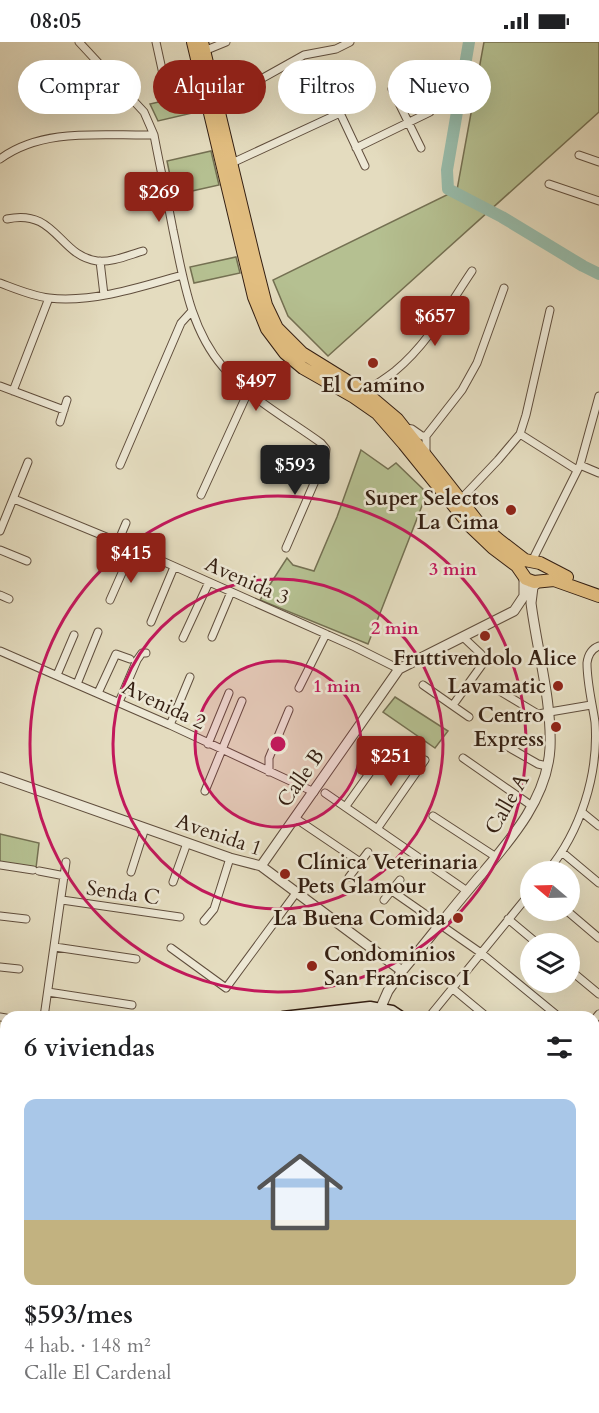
<!DOCTYPE html>
<html lang="es">
<head>
<meta charset="utf-8">
<style>
	:root { --surface:#fff; --page:#f2f2f2; --text:#202124; --muted:#757577; --accent:#8f2418 }
	body { margin:0; font-family:Cardo,serif; background:var(--page); color:var(--text); height:100vh; display:flex; flex-direction:column; font-size:22px; white-space:nowrap }
	* { box-sizing:border-box; margin:0 }
	p { font-size:20px; color:var(--muted) }
	.icon { flex:none; width:33px; height:33px; fill:none; stroke:currentColor; stroke-width:2; stroke-linecap:round; stroke-linejoin:round }
	.map { position:relative; flex:1; overflow:hidden }
	.sheet { position:absolute; left:0px; top:969px; width:600px; height:402px; display:flex; flex-direction:column; background:var(--surface); border-radius:18px 18px 0 0; box-shadow:0 6px 24px #0002 }
	.sheet>* { flex:none }
	.top-card { position:absolute; left:18px; top:18px; width:564px; height:54px; display:flex; gap:12px }
	.needle { width:39px; rotate:289deg }
	.controls { position:absolute; left:520px; top:819px; display:grid; gap:12px }
	.controls a { display:grid; place-items:center; width:60px; height:60px; border-radius:50%; background:var(--surface); box-shadow:0 6px 24px #0002; font-size:30px }
	.price { position:absolute; translate:-50% -51px; padding:0 14px; border-radius:6px; background:var(--accent); color:#fff; font-size:20px; line-height:39px; filter:drop-shadow(0 2px 3px #0008) }
	.price::after { content:''; position:absolute; left:50%; top:36px; width:18px; height:14px; margin-left:-9px; background:inherit; clip-path:polygon(0 0,100% 0,50% 100%) }
	.price.selected { background:#222; color:#fff }
	ul { padding:0; list-style:none }
	li { display:grid; align-content:center; gap:12px; height:318px; padding:0 24px }
	li span { display:grid; place-items:center; height:186px; border-radius:12px; color:#555 }
	li>.icon { margin-inline-start:auto }
	span .icon { width:108px; height:108px; fill:#fffc; stroke-width:1 }
	li b { font-size:26px }
	h2 { display:flex; justify-content:space-between; align-items:center; height:72px; padding:0 24px; font-size:26px }
	.chip { padding:0 21px; border-radius:27px; background:var(--surface); box-shadow:0 6px 24px #0002; font-size:21px; line-height:54px }
	.chip.selected { background:var(--accent); color:#fff }
	.status { display:flex; justify-content:space-between; align-items:center; height:42px; padding:0 30px; background:var(--surface); direction:ltr }
	.status svg { height:16px; fill:currentColor }
	.map>svg:first-child { display:block }
	.green { fill:#b5c091; stroke:#747052; stroke-width:1.5 }
	.lines { fill:none; stroke-linecap:round; stroke-linejoin:round }
	.river { stroke:#97bcab; stroke-width:12 }
	.minor-casing { stroke:#604e3d; stroke-width:9 }
	.tertiary-casing { stroke:#604e3d; stroke-width:11 }
	.secondary-casing { stroke:#341f12; stroke-width:13 }
	.trunk-casing { stroke:#341f12; stroke-width:14 }
	.minor { stroke:#ede8d5; stroke-width:7 }
	.tertiary { stroke:#ede8d5; stroke-width:9 }
	.secondary { stroke:#ede8d5; stroke-width:10 }
	.trunk { stroke:#e2be80; stroke-width:12 }
	.ring { fill:none; stroke:#c2185b; stroke-width:3 }
	.poi-dot { fill:#8f2418; stroke:#ede8d5; stroke-width:2 }
	.labels { text-anchor:middle; dominant-baseline:central; stroke-width:5; stroke-linejoin:round; paint-order:stroke }
	.poi-label { font-size:21px; font-weight:bold; fill:#341f12; stroke:#ede8d5; text-anchor:end }
	.street-label { font-size:21px; fill:#341f12; stroke:#ede8d5 }
	.centre { fill:#c2185b; stroke:#ede8d5; stroke-width:3 }
	.ring-label { font-size:18px; text-anchor:middle; font-weight:bold; fill:#c2185b; stroke:#ede8d5; stroke-width:5; stroke-linejoin:round; paint-order:stroke }
</style>
</head>
<body>
<div class="status"><b>08:05</b><svg viewBox="0 0 49 12"><path d="M0 12V9h3v3zM5 12V6h3v6zM10 12V3h3v9zM15 12V0h3v12zM26 1h20v11H26zM47 4h2v5h-2z"/></svg></div>
<div class="map">
<svg width="599" height="1371" viewBox="0 0 599 1371">
	<rect width="100%" height="100%" fill="#e4dcbf"/>
	<filter id="stains"><feTurbulence type="fractalNoise" baseFrequency=".00333" numOctaves="4"/><feColorMatrix values="0 0 0 0 .2 0 0 0 0 .09 0 0 0 0 .02 0 0 0 .5 -.17"/></filter>
	<radialGradient id="worn" r=".72"><stop offset=".6" stop-color="#630" stop-opacity="0"/><stop offset="1" stop-color="#630" stop-opacity=".3"/></radialGradient>
	<path class="green" d="M484 0H599V70L328 314 288 274 273 238 457 148Z
		M197 51 201 69 158 79 150 62Z
		M211 109 219 143 174 153 167 119Z
		M236 215 240 231 194 241 190 225Z
		M361 408 388 427 396 421 427 451 368 602 260 558 287 516 293 523 314 529 337 475Z
		M395 655 448 689 435 706 383 670Z
		M0 792 39 801 36 826 0 821Z"/>
	<g class="lines">
		<path class="river" d="M469 0 447 128 448 147 502 175 583 224 599 232"/>
		<g class="minor-casing">
			<path id="minor" d="M79 0 144 70 154 93C160 125 167 156 173 188 183 235 190 287 223 325 249 356 288 377 321 401L326 407 325 416 286 506
				M156 0 163 32
				M204 9 226 0
				M392 47 421 106
				M216 59 227 56 304 13 336 7 350 0
				M356 106 430 70
				M579 113 599 120
				M0 117C43 85 103 94 154 93
				M232 121 340 71 365 124
				M549 142 599 159
				M7 177C56 166 59 214 97 219 111 221 129 213 143 209
				M100 219 104 253
				M0 241C16 247 32 254 49 256 92 261 141 245 182 233
				M0 344 64 368
				M13 349 49 256
				M365 350C375 343 386 336 395 329 428 302 449 263 472 229
				M60 380 67 358
				M406 386 412 387 422 394H426
				M520 392 577 428
				M426 411V394L462 348 477 321 504 246
				M120 423 181 281 191 270
				M580 423 599 431
				M201 453 248 350
				M14 457 133 506 355 605 399 627
				M461 457 498 418 520 392 526 373 550 268
				M0 489 28 420
				M118 500 126 481
				M0 508 27 519
				M532 519 580 423 599 354
				M0 553 9 557
				M110 558 133 506
				M151 580 174 525
				M212 595 231 550
				M183 596 209 540
				M0 609 170 683 314 750
				M57 633 74 593
				M77 642 98 590
				M423 643 469 675
				M299 646 326 592
				M498 648 538 672 591 663
				M98 651 116 612 130 617
				M119 660 137 618 142 611H146
				M453 663 484 620 481 612 463 595
				M170 683 190 635
				M494 697 538 722 547 724
				M208 702 229 651
				M463 716 532 764
				M269 730V716L289 668
				M205 749 242 659
				M325 751 467 849
				M346 764 391 701
				M583 771 599 784
				M433 774 496 815
				M295 776 360 820
				M377 787 425 718
				M563 811 599 841
				M0 823 33 828
				M39 829 65 834
				M131 830 145 786
				M547 830C580 790 599 733 595 680 592 660 587 641 587 621 588 613 591 607 599 604
				M349 835 368 810
				M173 840 187 801
				M392 849 481 911 559 975
				M62 858 180 875
				M384 858 400 838
				M566 868 599 896
				M0 874 26 877
				M508 877 538 902
				M204 879 214 867 230 816
				M55 905 136 917
				M171 906 226 946 296 851
				M0 925 19 927
				M570 928 599 952
				M452 946 487 975
				M48 950 132 963
				M0 975 6 976
				M44 975 66 820
				M429 975 531 850
				M594 978 599 972
				M594 1004 599 1008
				M0 1072 6 1081
				M0 1251 6 1252
				M594 1252 599 1250
				M0 1363 6 1364
				M19 1365H20
				M521 1365 531 1371
				M589 1365 599 1369
				M164 1371 171 1365
				M281 1371 286 1365"/>
		</g>
		<g class="tertiary-casing">
			<path id="tertiary" d="M0 735 230 816 261 824 402 929
				M261 824 399 627 514 569 524 554V534
				M381 965 388 949 402 929C425 902 446 874 469 847 502 807 547 762 550 706 552 659 537 608 531 561L533 545 538 540"/>
		</g>
		<g class="secondary-casing">
			<path id="secondary" d="M283 975 370 965 392 969 401 975
				M0 1031H6
				M494 1365 496 1371"/>
		</g>
		<g class="trunk-casing">
			<path id="trunk" d="M193 0 254 255 267 287 285 311 303 326 354 355 377 371 404 402 471 485 493 506 517 524 526 537 534 540 554 538 599 554
				M202 0 254 216 266 263 277 286 302 311 365 350 397 377 477 479 499 498 525 518 540 521 567 535"/>
		</g>
		<use href="#minor" class="minor"/>
		<use href="#tertiary" class="tertiary"/>
		<use href="#secondary" class="secondary"/>
		<use href="#trunk" class="trunk"/>
	</g>
	<circle cx="278" cy="702" r="83" fill="#c2185b" fill-opacity=".12"/>
	<g class="ring">
		<circle cx="278" cy="702" r="83"/>
		<circle cx="278" cy="702" r="165"/>
		<circle cx="278" cy="702" r="248"/>
	</g>
	<g class="poi-dot">
		<circle cx="373" cy="321" r="6"/>
		<circle cx="511" cy="468" r="6"/>
		<circle cx="485" cy="594" r="6"/>
		<circle cx="558" cy="644" r="6"/>
		<circle cx="556" cy="685" r="6"/>
		<circle cx="285" cy="832" r="6"/>
		<circle cx="458" cy="876" r="6"/>
		<circle cx="312" cy="924" r="6"/>
	</g>
	<g class="labels">
		<g class="poi-label">
			<text x="373" y="343" text-anchor="middle">El Camino</text>
			<text x="499" y="456">Super Selectos<tspan x="499" dy="24">La Cima</tspan></text>
			<text x="485" y="616" text-anchor="middle">Fruttivendolo Alice</text>
			<text x="546" y="644">Lavamatic</text>
			<text x="544" y="673">Centro<tspan x="544" dy="24">Express</tspan></text>
			<text x="297" y="820" text-anchor="start">Clínica Veterinaria<tspan x="297" dy="24">Pets Glamour</tspan></text>
			<text x="446" y="876">La Buena Comida</text>
			<text x="324" y="912" text-anchor="start">Condominios<tspan x="324" dy="24">San Francisco I</tspan></text>
		</g>
		<g class="street-label">
			<text transform="translate(247 539) rotate(24)">Avenida 3</text>
			<text transform="translate(164 663) rotate(25)">Avenida 2</text>
			<text transform="translate(301 736) rotate(-55)">Calle B</text>
			<text transform="translate(507 762) rotate(-60)">Calle A</text>
			<text transform="translate(219 793) rotate(19)">Avenida 1</text>
			<text transform="translate(123 851) rotate(8)">Senda C</text>
		</g>
	</g>
	<circle cx="278" cy="702" r="9" class="centre"/>
	<g class="ring-label">
		<text x="453" y="533">3 min</text>
		<text x="395" y="592">2 min</text>
		<text x="337" y="650">1 min</text>
	</g>
	<rect width="100%" height="100%" filter="url(#stains)"/>
	<rect width="100%" height="100%" fill="url(#worn)"/>
</svg>
<div class="controls">
<a><svg class="needle" viewBox="-14 -14 28 28"><path d="M0-13l5 13h-10z" fill="#e53935"/><path d="M0 13l5-13h-10z" fill="#757577"/></svg></a>
<a><svg class="icon" aria-label="layers" viewBox="0 0 24 24"><path d="M12 4l9 5-9 5-9-5zM3 14l9 5 9-5"/></svg></a>
</div>
<b class="price" style="left:159px;top:181px">$269</b>
<b class="price" style="left:435px;top:305px">$657</b>
<b class="price" style="left:256px;top:370px">$497</b>
<b class="price selected" style="left:295px;top:454px">$593</b>
<b class="price" style="left:131px;top:542px">$415</b>
<b class="price" style="left:391px;top:745px">$251</b>
<div class="top-card">
<a class="chip">Comprar</a>
<a class="chip selected">Alquilar</a>
<a class="chip">Filtros</a>
<a class="chip">Nuevo</a>
</div>
<section class="sheet">
<h2>6 viviendas<svg class="icon" aria-label="filters" viewBox="0 0 24 24"><path d="M4 7h16M4 17h16"/><circle cx="9" cy="7" r="2"/><circle cx="15" cy="17" r="2"/></svg></h2>
<ul>
<li><span style="background:linear-gradient(#a9c7e8 65%,#c2b280 0)"><svg class="icon" aria-label="home" viewBox="0 0 24 24"><path d="M3 11l9-7 9 7M6 9v11h12V9"/></svg></span><div><b>$593/mes</b><p>4 hab. · 148 m²</p><p>Calle El Cardenal</p></div></li>
</ul>
</section>
</div>
</body>
</html>
